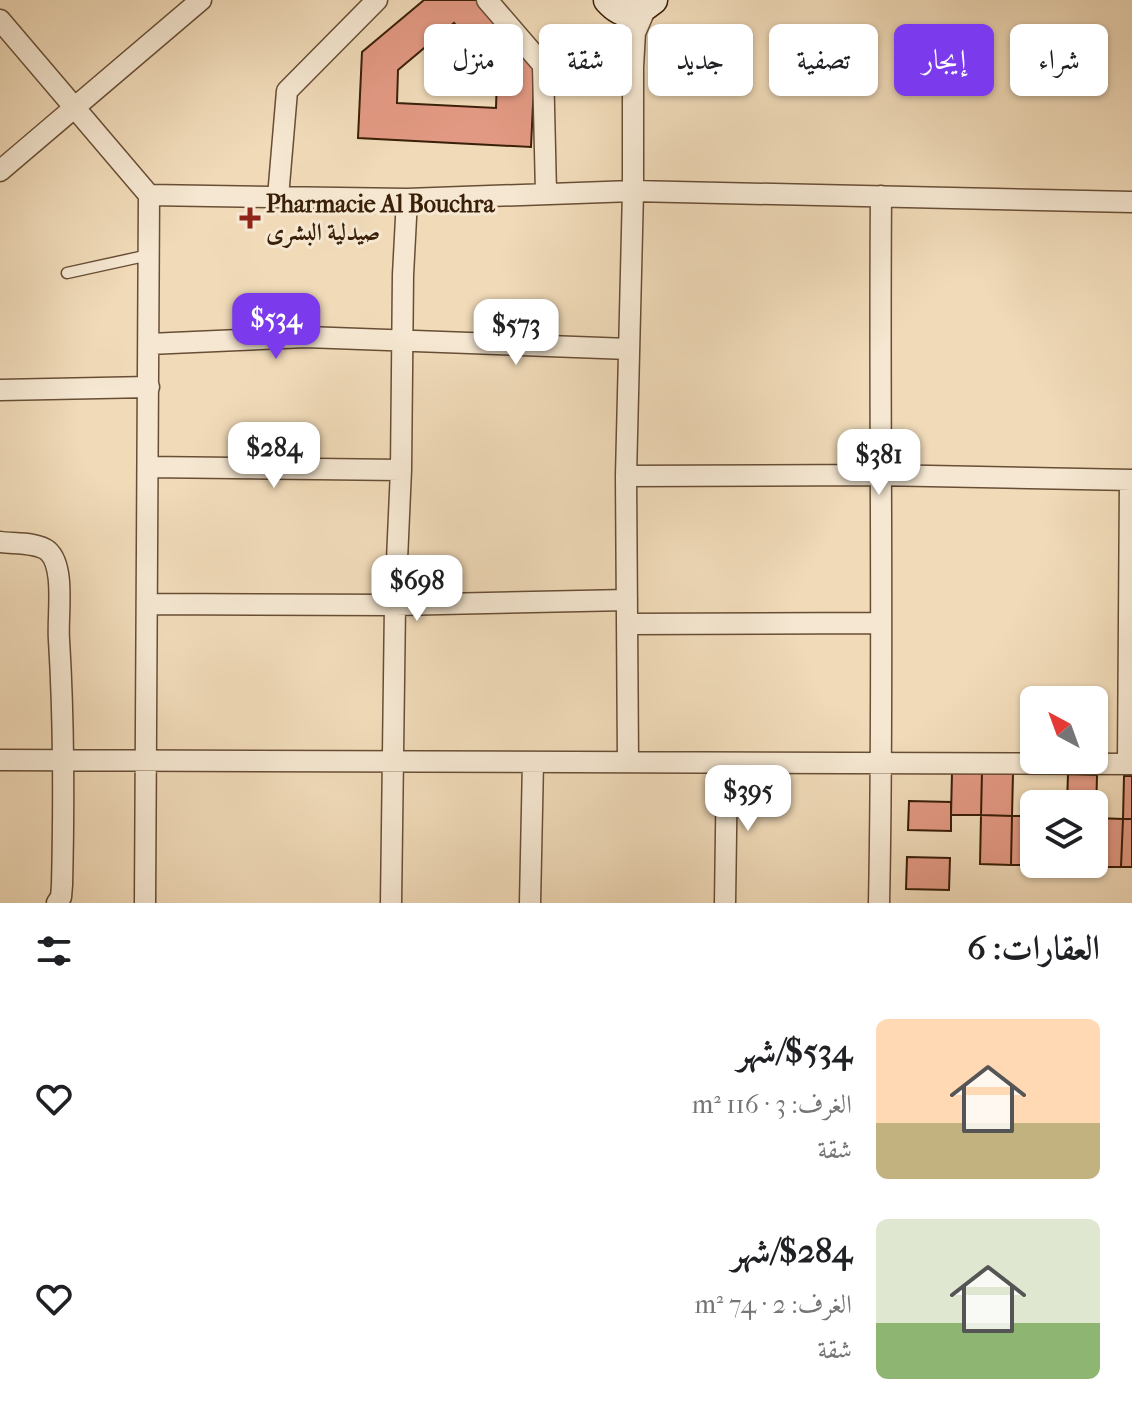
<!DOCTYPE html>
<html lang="ar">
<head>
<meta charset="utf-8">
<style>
	:root { --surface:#fff; --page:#f2f2f2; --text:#202124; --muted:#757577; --accent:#7c3aed }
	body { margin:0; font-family:"IM FELL French Canon",Amiri,serif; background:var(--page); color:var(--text); direction:rtl; height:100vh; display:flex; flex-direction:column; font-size:30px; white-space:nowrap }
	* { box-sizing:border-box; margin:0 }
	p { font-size:26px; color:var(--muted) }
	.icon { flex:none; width:44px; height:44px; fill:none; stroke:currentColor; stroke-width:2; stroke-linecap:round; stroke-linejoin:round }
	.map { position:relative; height:903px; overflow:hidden; direction:ltr }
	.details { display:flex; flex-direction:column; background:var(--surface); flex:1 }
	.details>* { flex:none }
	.guide { position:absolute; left:24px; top:24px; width:1084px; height:72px; direction:rtl; display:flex; gap:16px }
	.needle { width:52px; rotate:319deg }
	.fabs { position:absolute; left:1020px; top:686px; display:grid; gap:16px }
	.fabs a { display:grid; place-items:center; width:88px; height:88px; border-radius:12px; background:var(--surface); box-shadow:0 2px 6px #0004; font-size:40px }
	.price { position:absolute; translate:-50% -68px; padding:0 18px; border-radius:16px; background:#fff; color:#222; font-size:26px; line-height:52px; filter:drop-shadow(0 2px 4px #0008) }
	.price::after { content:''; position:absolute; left:50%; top:48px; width:24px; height:18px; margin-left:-12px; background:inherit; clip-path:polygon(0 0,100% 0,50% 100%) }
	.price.current { background:var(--accent); color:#fff }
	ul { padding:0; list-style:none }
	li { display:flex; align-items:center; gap:24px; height:200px; padding:0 32px }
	li span { display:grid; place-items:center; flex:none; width:224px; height:160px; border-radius:12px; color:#555 }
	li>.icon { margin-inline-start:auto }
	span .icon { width:96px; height:96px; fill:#fffc; stroke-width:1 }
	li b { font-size:34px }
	h2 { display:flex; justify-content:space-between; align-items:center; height:96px; padding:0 32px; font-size:34px }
	.pill { padding:0 28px; border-radius:12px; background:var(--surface); box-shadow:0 2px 6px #0004; font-size:28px; line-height:72px }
	.pill.current { background:var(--accent); color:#fff }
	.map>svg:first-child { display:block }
	.building { fill:#e29983; stroke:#3b2009; stroke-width:2; fill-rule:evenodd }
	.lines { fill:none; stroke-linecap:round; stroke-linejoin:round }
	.lane-casing { stroke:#684e35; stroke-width:13 }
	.street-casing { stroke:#684e35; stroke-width:23 }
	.secondary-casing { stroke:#3b2009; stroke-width:31 }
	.lane { stroke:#f5e7d1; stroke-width:10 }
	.street { stroke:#f5e7d1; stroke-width:20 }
	.secondary { stroke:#f5e7d1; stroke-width:28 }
	.poi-dot { fill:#8f2418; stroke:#f5e7d1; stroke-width:3 }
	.labels { text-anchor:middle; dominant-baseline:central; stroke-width:6; stroke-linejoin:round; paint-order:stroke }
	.poi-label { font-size:24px; font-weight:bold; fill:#3b2009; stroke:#f5e7d1; text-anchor:start }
</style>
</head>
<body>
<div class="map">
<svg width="1132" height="903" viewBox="0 0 1132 903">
	<rect width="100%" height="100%" fill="#f0dab8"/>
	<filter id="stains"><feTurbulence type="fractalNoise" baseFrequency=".0025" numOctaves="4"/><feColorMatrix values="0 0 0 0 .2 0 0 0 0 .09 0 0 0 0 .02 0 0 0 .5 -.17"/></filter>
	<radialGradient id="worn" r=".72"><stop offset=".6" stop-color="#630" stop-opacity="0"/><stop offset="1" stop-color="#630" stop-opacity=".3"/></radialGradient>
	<path class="building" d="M424 0H483L535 61 531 147 358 138 362 52ZM454 23 497 74 496 108 397 103 398 70Z
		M952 772H982L981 815H951Z
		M982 772 1013 773 1012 816 981 815Z
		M1068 774 1097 775 1096 818H1094V804H1067Z
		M1124 776H1132V819H1123Z
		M909 801 951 802V831L908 830Z
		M981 815 1012 816 1011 865 980 864Z
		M1012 816H1034V864L1038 865H1011Z
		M1096 818 1123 819 1121 867H1095Z
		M1123 819H1132V867H1121Z
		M907 857 950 858 949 890 906 889Z"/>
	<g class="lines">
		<g class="lane-casing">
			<path id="lane" d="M67 273 149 255"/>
		</g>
		<g class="street-casing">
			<path id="street" d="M487 0 543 65 546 193
				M0 20 149 195 145 903
				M0 171 201 0
				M149 195 407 199 633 191 1132 202
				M278 197 287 91 377 0
				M149 344 306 337 629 349
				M0 390 149 387
				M148 467 401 470
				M626 476 879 475 1132 480
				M0 542C13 544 37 542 48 551 66 567 57 617 59 640 64 722 64 803 62 885L61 897 57 903
				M148 604 395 605 627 600
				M627 624 880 623
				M0 760 1132 764
				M628 761 626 476 633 191V67L635 33 644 12V0
				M1128 764 1130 480
				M391 903 395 605 401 470 403 275 407 199
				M530 903 533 762
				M725 903 727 763
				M879 903C884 668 879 432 881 196"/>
		</g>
		<g class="secondary-casing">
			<path id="secondary" d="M608 0C624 18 636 14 653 0"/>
		</g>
		<use href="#lane" class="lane"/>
		<use href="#street" class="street"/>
		<use href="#secondary" class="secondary"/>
	</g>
	<path class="poi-dot" d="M246 206h8v8h8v8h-8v8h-8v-8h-8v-8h8z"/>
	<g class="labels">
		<g class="poi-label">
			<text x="266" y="204">Pharmacie Al Bouchra<tspan x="266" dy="28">صيدلية البشرى</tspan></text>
		</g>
	</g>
	<rect width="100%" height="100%" filter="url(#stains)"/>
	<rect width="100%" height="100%" fill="url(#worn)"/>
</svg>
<div class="fabs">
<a><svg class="needle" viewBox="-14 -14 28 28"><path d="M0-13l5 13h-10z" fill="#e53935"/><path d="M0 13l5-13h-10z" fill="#757577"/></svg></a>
<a><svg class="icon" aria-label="layers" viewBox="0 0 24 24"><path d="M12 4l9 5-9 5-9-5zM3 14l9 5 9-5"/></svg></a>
</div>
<b class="price current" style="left:276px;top:361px">$534</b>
<b class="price" style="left:516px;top:367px">$573</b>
<b class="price" style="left:274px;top:490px">$284</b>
<b class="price" style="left:879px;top:497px">$381</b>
<b class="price" style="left:417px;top:623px">$698</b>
<b class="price" style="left:748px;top:833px">$395</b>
<div class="guide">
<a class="pill">شراء</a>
<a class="pill current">إيجار</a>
<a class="pill">تصفية</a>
<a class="pill">جديد</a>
<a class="pill">شقة</a>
<a class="pill">منزل</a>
</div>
</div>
<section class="details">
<h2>العقارات: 6<svg class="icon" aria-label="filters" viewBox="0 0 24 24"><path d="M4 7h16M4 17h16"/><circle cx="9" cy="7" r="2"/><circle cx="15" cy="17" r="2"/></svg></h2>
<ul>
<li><span style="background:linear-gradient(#ffd9b3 65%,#c2b280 0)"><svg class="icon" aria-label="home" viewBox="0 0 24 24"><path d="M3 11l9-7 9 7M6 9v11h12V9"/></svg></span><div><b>$534/شهر</b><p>الغرف: 3 · 116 m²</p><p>شقة</p></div><svg class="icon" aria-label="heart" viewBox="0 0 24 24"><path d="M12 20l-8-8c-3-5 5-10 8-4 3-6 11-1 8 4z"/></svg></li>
<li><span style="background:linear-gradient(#dfe7d0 65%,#8fb573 0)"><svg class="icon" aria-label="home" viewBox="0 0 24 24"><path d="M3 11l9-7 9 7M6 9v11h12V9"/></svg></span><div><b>$284/شهر</b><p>الغرف: 2 · 74 m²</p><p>شقة</p></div><svg class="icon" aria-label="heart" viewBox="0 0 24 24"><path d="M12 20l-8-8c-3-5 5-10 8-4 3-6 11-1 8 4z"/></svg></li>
</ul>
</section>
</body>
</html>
